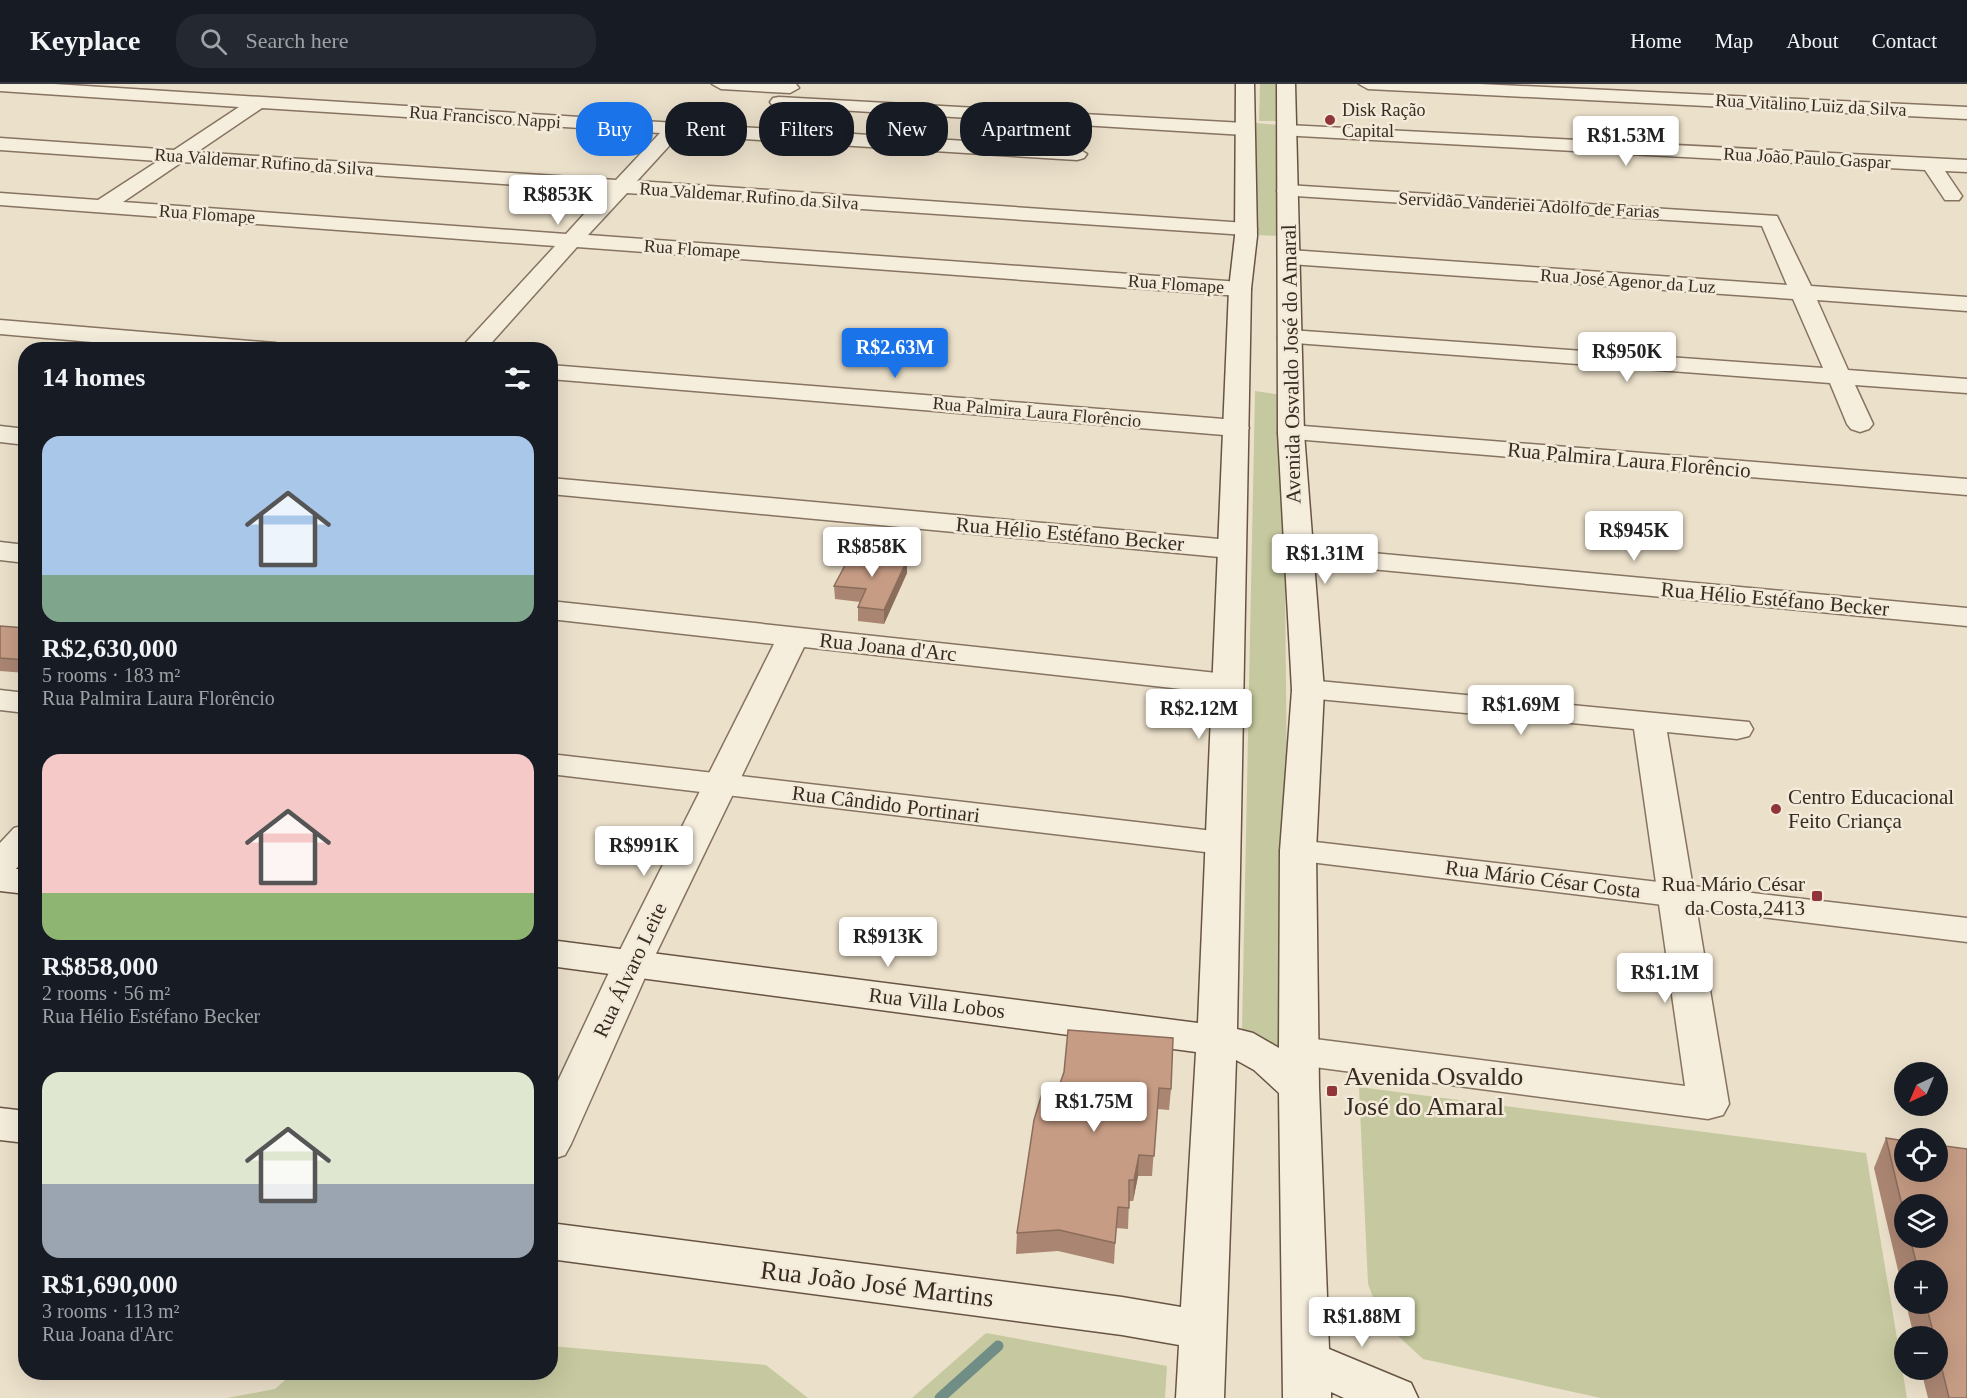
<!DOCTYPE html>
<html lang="en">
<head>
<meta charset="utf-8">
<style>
	:root { --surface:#171b24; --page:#242831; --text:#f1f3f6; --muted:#9ea1a6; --line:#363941; --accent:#1a73e8 }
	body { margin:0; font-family:Georgia,serif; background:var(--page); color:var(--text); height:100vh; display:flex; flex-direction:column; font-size:22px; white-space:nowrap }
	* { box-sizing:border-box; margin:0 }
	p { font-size:20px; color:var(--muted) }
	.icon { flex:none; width:33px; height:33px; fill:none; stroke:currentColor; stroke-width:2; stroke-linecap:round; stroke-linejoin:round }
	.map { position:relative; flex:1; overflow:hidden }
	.sheet { position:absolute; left:18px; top:258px; width:540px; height:1038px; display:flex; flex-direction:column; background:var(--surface); border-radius:24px; box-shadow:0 6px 24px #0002 }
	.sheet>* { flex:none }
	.top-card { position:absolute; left:576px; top:18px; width:570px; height:54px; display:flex; gap:12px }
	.needle { width:39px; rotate:224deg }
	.controls { position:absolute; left:1894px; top:978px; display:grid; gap:12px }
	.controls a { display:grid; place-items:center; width:54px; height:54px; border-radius:50%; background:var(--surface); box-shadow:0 6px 24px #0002; font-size:30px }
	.price { position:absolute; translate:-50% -51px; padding:0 14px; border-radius:6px; background:#fff; color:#222; font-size:20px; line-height:39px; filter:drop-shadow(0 2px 3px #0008) }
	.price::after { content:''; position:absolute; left:50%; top:36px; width:18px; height:14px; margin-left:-9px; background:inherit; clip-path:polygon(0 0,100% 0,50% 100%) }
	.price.current { background:var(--accent); color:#fff }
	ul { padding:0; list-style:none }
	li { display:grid; align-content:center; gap:12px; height:318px; padding:0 24px }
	li span { display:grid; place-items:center; height:186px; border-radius:18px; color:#555 }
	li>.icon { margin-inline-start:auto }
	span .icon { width:108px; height:108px; fill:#fffc; stroke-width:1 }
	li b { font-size:26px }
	h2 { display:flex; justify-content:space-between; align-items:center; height:72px; padding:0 24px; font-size:26px }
	.pill { padding:0 21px; border-radius:24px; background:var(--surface); box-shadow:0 6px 24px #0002; font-size:21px; line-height:54px }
	.pill.current { background:var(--accent); color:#fff }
	header { display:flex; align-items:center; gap:36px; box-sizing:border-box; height:84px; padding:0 30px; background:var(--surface); border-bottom:2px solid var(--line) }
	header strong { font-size:28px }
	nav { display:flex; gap:33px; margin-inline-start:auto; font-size:21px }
	.search { width:420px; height:54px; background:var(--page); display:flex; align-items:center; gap:15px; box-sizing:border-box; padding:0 21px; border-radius:24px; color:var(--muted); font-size:22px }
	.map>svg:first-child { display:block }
	.green { fill:#c6c99f }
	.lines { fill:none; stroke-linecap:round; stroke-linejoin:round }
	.stream { stroke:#718e86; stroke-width:11 }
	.minor-casing { stroke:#867360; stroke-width:3 }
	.tertiary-casing { stroke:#867360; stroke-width:3 }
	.secondary-casing { stroke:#685443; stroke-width:3 }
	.minor { fill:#f6eedd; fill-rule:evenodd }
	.tertiary { fill:#f6eedd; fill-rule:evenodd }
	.secondary { fill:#f6eedd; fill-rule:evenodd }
	.wall { fill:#aa8672; fill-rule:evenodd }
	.shaded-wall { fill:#8b6d5c }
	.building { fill:#c69c84; stroke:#8b6d5c; stroke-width:1.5 }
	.poi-dot { fill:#90353a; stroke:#f3ead9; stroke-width:2 }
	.labels { text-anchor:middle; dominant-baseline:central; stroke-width:5; stroke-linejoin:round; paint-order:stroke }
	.far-street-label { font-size:18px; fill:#382c22; stroke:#f3ead9 }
	.far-poi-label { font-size:18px; fill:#382c22; stroke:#f3ead9; text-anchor:start }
	.street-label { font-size:21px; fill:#382c22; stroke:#f3ead9 }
	.poi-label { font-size:21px; fill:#382c22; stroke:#f3ead9; text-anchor:start }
	.near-poi-label { font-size:26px; fill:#382c22; stroke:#f3ead9; text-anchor:start }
	.near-street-label { font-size:26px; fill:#382c22; stroke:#f3ead9 }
</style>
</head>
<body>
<header>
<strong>Keyplace</strong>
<div class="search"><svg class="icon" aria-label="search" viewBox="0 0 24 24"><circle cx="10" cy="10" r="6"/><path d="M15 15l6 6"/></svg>Search here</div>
<nav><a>Home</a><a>Map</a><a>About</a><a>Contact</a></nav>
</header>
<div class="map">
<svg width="1967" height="1314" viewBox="0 0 1967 1314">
	<rect width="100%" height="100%" fill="#ebe0ca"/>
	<path class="green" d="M1260 0H1279L1278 37H1259Z
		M1256 39 1279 41 1281 152 1256 151Z
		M1255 307 1283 311 1290 985 1267 959 1242 946Z
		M1359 1003 1866 1069 1907 1314H1601L1423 1275 1382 1237 1368 1200Z
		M986 1249 1167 1282 1165 1314H912Z
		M551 1262 766 1281 808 1314H227L275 1305 293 1289 550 1288Z"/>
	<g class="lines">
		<path class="stream" d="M940 1314 998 1262"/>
		<g class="minor-casing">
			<path id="minor" d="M0 0H54L1077 64 1087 70 1084 74 1077 76 679 51 637 97 1246 139 1254 140 1257 145 1254 150 1246 151 627 109 588 151 1240 198 1248 200 1251 205 1248 210 1240 212 577 163 485 266H459L555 162 0 121V109L98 116 158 77 0 66V54L174 66 239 23 0 7ZM262 24 660 49 616 96 197 68ZM182 78 605 107 566 150 123 118Z
				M712 0H796L799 4 790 9 721 5Z
				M1359 0H1480L1967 23V35L1368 5Z
				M779 13 1244 39 1253 45 1244 51 773 22 770 18 773 14Z
				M1287 41 1967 76V88L1945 87 1962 112 1959 116H1945L1925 86 1280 51 1278 47 1280 43Z
				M1287 101 1777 132 1811 202 1967 213V227L1817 216 1848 286 1967 295V309L1855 301 1873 340 1869 345 1860 348 1851 345 1847 340 1830 299 1282 258 1278 253 1282 248 1290 246 1823 284 1793 215 1290 180 1282 178 1279 173 1282 168 1290 166 1787 201 1762 142 1280 111 1277 107 1280 103Z
				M0 236 275 259 283 261 287 266H184L0 250Z
				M550 281 1236 336 1245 339 1249 344 1245 349 1236 352 550 295Z
				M1291 341 1967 395V411L1282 354 1278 349 1282 344Z
				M0 342 26 345V361L0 358Z
				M550 394 1230 456 1240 459 1244 465 1240 471 1230 474 550 410Z
				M0 458 26 461V479L0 476Z
				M1297 462 1967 524V542L1287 477 1283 471 1287 465Z
				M550 517 1226 590 1237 593 1242 600 1237 607 1226 610 804 563 651 880 571 1060 565 1071 550 1076V1014L613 880 774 560 550 535Z
				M1308 596 1749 638 1753 645 1749 652 1737 655 1667 648 1729 1020 1723 1031 1708 1035 1299 981 1285 977 1279 967 1285 957 1299 953 1685 1002 1634 645 1297 613 1292 606 1297 599Z
				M26 741V774L13 788 0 791V759L14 744Z"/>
		</g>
		<g class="tertiary-casing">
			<path id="tertiary" d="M0 606 26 609V629L0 626Z
				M550 670 1222 748 1234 751 1240 759 1234 767 1222 770 550 690Z
				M1298 756 1967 834V858L1285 775 1280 767 1285 759Z"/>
		</g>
		<g class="secondary-casing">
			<path id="secondary" d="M1236 0H1254L1257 152 1251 205 1237 945 1253 949 1279 964 1280 767 1292 606 1278 349 1277 0H1295L1304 349 1324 606 1316 767 1319 1004 1329 1265 1411 1299 1418 1314H1344L1331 1308V1314H1283L1279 1009 1254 986 1236 976 1224 1314H1176L1179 1261 1122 1251 550 1175V1139L1122 1213 1181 1223 1196 968 550 882V856L1198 939 1229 205 1235 152Z
				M0 783 26 786V810L0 807Z
				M0 1024 26 1027V1059L0 1056Z"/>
		</g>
		<use href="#minor" class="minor"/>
		<use href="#tertiary" class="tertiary"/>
		<use href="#secondary" class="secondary"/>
	</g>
	<path class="wall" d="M907 476V489L884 540 858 537V523L860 518 835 515 834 502Z
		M0 542 26 544V589L0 587Z
		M1064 988 1171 1005 1169 1026 1157 1025 1152 1092H1138L1133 1117H1129L1128 1145 1116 1144 1114 1180 1058 1167 1016 1170 1017 1149 1057 1008Z
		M1886 1054 1905 1057V1088H1938V1061L1967 1065V1314H1928L1921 1286H1938V1252H1914L1906 1220H1938V1186H1905V1216L1874 1084ZM1905 1120H1938V1154H1905Z"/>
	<path class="shaded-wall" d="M907 476V489L884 540V526Z
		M1139 1071 1138 1092 1133 1117 1134 1096Z"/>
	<path class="building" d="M851 470 907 476 884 526 858 523 866 505 834 502Z
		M0 542 26 544V576L0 574Z
		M1068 946 1173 954 1171 1005 1159 1004 1154 1072 1139 1071 1134 1096H1129V1124L1118 1123 1115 1159 1059 1146 1017 1149 1034 1036 1043 1006 1057 1008 1064 988Z
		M1886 1054 1905 1057V1088H1938V1061L1967 1065V1314H1949L1938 1269V1252H1934L1926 1220H1938V1186H1918L1910 1154H1938V1120H1905V1134Z"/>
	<g class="poi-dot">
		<circle cx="1330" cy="36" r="6"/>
		<circle cx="1776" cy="725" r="6"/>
		<rect x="1811" y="806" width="12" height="12" rx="3"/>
		<rect x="1326" y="1001" width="12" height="12" rx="3"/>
	</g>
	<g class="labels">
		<g class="far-street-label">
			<text transform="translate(1811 21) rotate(3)">Rua Vitalino Luiz da Silva</text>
			<text transform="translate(485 33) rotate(4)">Rua Francisco Nappi</text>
			<text transform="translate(1807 74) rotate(3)">Rua João Paulo Gaspar</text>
			<text transform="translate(264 78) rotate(4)">Rua Valdemar Rufino da Silva</text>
			<text transform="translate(749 112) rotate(4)">Rua Valdemar Rufino da Silva</text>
			<text transform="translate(1529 121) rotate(3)">Servidão Vanderiei Adolfo de Farias</text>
			<text transform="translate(207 130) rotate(4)">Rua Flomape</text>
			<text transform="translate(692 165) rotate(4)">Rua Flomape</text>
			<text transform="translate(1628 197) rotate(4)">Rua José Agenor da Luz</text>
			<text transform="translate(1176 200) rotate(4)">Rua Flomape</text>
			<text transform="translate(1037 328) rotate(5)">Rua Palmira Laura Florêncio</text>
		</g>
		<g class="far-poi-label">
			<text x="1342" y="26">Disk Ração<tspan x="1342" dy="21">Capital</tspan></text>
		</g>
		<g class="street-label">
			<text transform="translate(1291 280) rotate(-91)">Avenida Osvaldo José do Amaral</text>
			<text transform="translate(1629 376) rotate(5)">Rua Palmira Laura Florêncio</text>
			<text transform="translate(1070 450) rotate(5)">Rua Hélio Estéfano Becker</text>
			<text transform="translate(1775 515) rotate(5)">Rua Hélio Estéfano Becker</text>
			<text transform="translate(888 563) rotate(6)">Rua Joana d'Arc</text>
			<text transform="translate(886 720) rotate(7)">Rua Cândido Portinari</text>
			<text transform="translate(1543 795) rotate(7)">Rua Mário César Costa</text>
			<text transform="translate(630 886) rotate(-65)">Rua Álvaro Leite</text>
			<text transform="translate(937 919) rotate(7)">Rua Villa Lobos</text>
		</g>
		<g class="poi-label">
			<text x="1788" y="713">Centro Educacional<tspan x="1788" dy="24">Feito Criança</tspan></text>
			<text x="1805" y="800" text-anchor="end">Rua Mário César<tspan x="1805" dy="24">da Costa,2413</tspan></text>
		</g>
		<g class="near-poi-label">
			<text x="1344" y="992">Avenida Osvaldo<tspan x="1344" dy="30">José do Amaral</tspan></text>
		</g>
		<g class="near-street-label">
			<text transform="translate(877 1200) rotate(7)">Rua João José Martins</text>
		</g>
	</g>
</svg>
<div class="controls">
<a><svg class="needle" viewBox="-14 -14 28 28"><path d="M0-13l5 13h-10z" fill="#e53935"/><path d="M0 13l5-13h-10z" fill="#9ea1a6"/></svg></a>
<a><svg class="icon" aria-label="locate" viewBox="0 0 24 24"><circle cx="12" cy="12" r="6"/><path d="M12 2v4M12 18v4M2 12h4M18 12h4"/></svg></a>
<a><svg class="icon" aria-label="layers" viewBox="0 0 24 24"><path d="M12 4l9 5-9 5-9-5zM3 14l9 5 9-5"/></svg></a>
<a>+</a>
<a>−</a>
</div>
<b class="price" style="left:1626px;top:83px">R$1.53M</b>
<b class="price" style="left:558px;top:142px">R$853K</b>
<b class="price current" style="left:895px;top:295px">R$2.63M</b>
<b class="price" style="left:1627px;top:299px">R$950K</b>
<b class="price" style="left:1634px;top:478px">R$945K</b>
<b class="price" style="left:872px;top:494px">R$858K</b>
<b class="price" style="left:1325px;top:501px">R$1.31M</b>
<b class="price" style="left:1521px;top:652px">R$1.69M</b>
<b class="price" style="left:1199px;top:656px">R$2.12M</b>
<b class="price" style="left:644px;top:793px">R$991K</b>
<b class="price" style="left:888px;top:884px">R$913K</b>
<b class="price" style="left:1665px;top:920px">R$1.1M</b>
<b class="price" style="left:1094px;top:1049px">R$1.75M</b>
<b class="price" style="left:1362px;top:1264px">R$1.88M</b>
<div class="top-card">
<a class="pill current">Buy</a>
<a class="pill">Rent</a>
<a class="pill">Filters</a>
<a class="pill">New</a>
<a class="pill">Apartment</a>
</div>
<section class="sheet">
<h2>14 homes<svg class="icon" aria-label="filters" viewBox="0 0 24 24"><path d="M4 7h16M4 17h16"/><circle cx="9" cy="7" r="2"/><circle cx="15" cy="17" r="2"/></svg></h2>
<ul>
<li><span style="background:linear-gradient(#a9c7e8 75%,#7fa58c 0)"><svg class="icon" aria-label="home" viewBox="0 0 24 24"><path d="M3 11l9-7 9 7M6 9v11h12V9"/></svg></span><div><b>R$2,630,000</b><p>5 rooms · 183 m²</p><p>Rua Palmira Laura Florêncio</p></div></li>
<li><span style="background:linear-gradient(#f6c9c9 75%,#8fb573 0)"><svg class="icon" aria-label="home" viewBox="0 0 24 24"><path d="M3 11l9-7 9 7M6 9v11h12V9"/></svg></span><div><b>R$858,000</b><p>2 rooms · 56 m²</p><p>Rua Hélio Estéfano Becker</p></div></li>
<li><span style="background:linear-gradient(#dfe7d0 60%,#9aa5b1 0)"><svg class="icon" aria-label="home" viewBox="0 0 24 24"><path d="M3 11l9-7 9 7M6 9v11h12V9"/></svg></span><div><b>R$1,690,000</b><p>3 rooms · 113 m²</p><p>Rua Joana d'Arc</p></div></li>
</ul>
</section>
</div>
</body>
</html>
